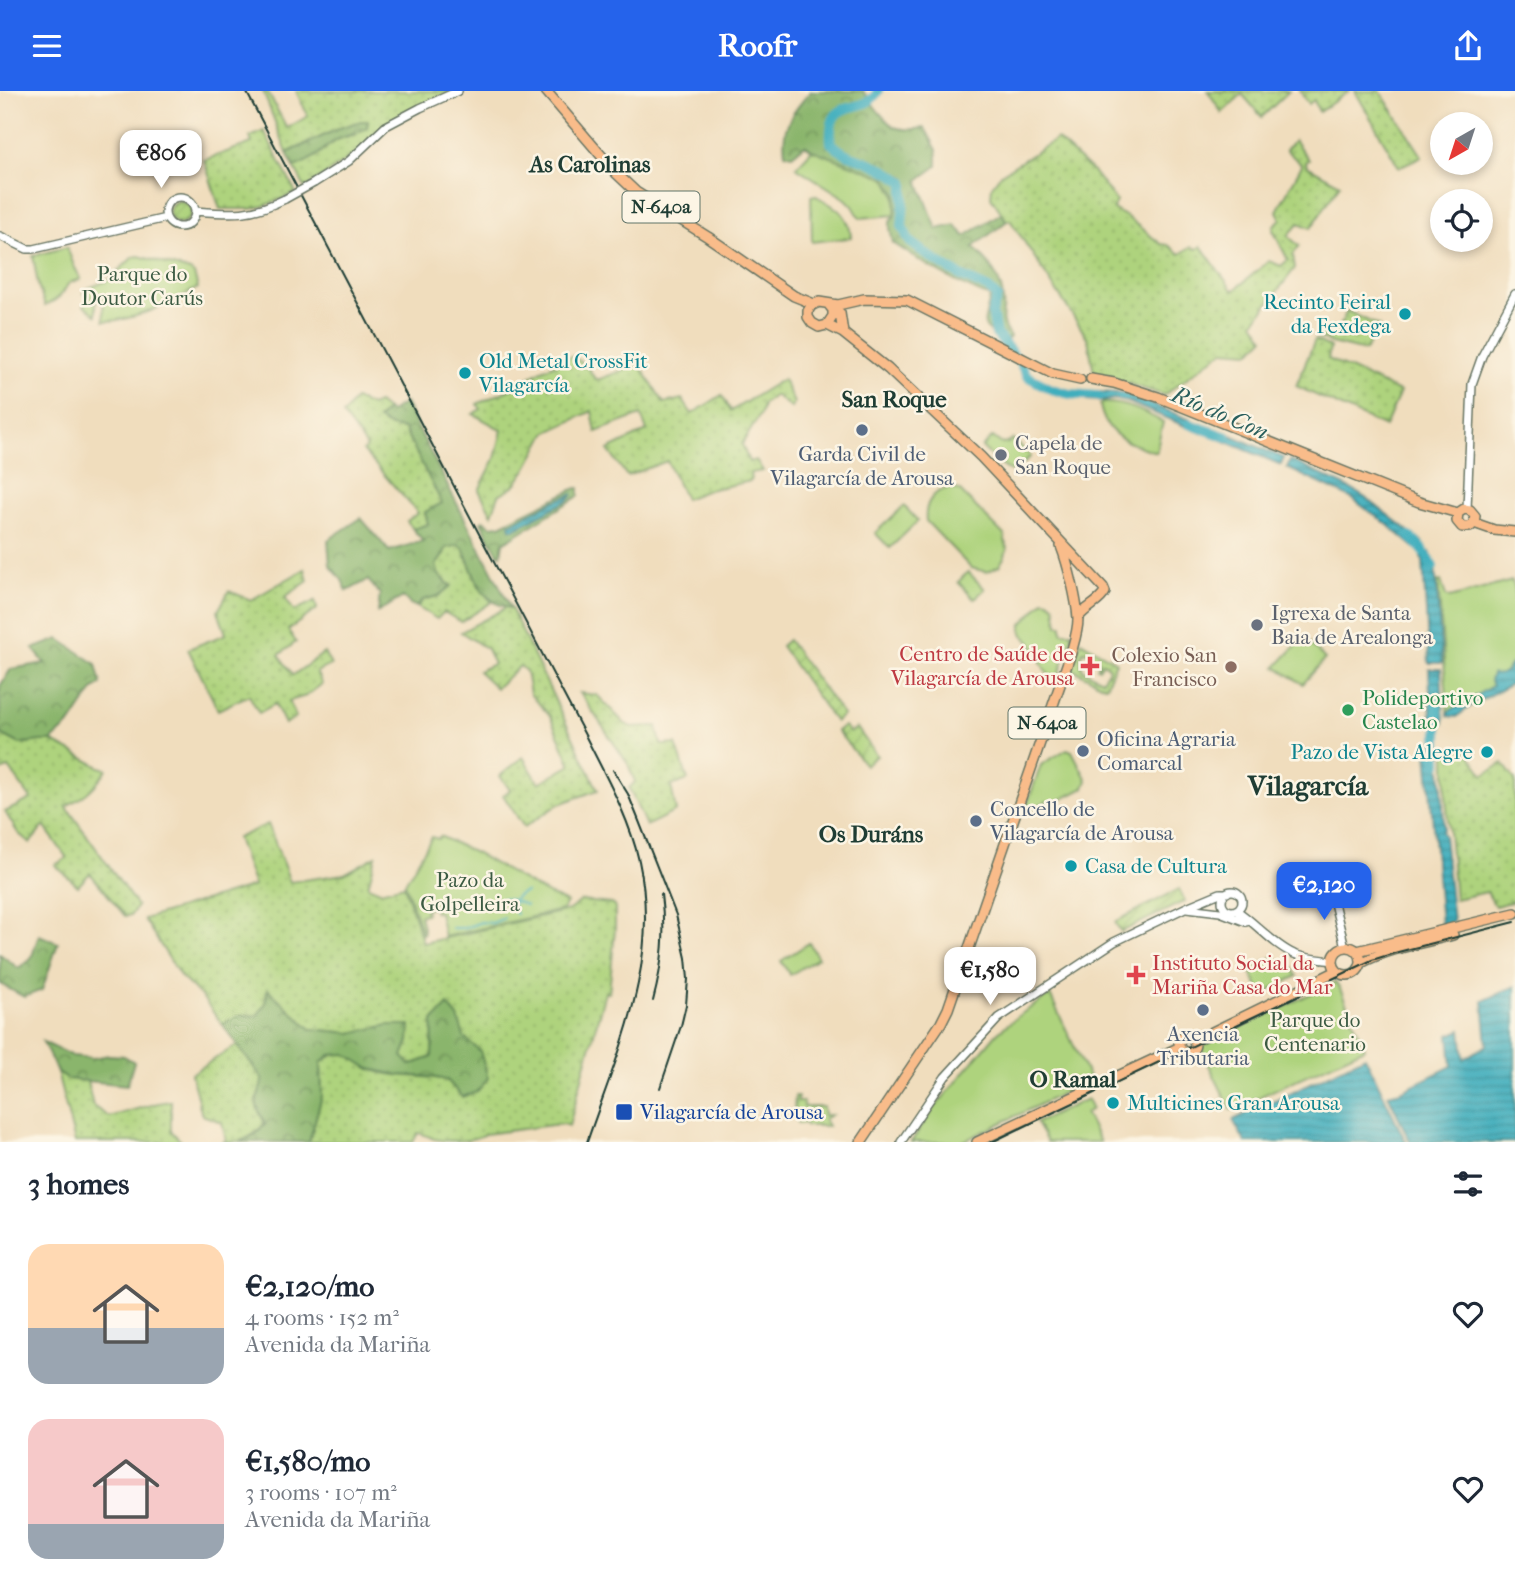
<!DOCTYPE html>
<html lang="en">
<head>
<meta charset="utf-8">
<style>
	:root { --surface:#fff; --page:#f6f6f7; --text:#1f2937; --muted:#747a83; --accent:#2563eb }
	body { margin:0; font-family:"IM FELL French Canon",serif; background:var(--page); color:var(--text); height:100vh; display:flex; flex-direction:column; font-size:26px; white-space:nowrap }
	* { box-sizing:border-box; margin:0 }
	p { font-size:23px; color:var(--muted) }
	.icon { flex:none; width:38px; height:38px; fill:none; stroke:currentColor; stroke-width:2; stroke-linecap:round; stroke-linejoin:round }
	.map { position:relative; height:1051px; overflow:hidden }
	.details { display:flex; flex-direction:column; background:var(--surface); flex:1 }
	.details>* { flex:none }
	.needle { width:46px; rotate:219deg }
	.buttons { position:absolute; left:1430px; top:21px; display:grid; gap:14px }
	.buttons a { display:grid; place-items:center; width:63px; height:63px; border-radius:50%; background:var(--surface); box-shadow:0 4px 10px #0003; font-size:35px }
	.price { position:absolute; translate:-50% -60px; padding:0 16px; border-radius:14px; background:#fff; color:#222; font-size:23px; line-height:46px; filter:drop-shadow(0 2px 4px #0008) }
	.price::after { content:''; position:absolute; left:50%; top:42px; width:21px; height:16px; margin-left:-10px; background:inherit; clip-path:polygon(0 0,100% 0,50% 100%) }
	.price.on { background:var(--accent); color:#fff }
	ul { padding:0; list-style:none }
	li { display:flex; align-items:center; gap:21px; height:175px; padding:0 28px }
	li span { display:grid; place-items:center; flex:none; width:196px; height:140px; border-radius:21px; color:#555 }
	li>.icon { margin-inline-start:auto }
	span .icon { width:84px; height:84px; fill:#fffc; stroke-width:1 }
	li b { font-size:30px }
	h2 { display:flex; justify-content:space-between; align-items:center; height:84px; padding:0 28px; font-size:30px }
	header { display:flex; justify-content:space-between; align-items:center; height:91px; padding:0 28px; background:var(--accent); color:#fff; font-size:32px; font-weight:700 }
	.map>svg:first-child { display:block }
	.grass { fill:url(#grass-dots); stroke:#668858; stroke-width:2 }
	.forest { fill:url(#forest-crowns); stroke:#547950; stroke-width:2 }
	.park { fill:#aed37d; stroke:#668858; stroke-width:2 }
	.garden { fill:url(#garden-furrows); stroke:#668858; stroke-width:2; fill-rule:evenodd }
	.water { fill:url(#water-rules); stroke:#2f7678; stroke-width:2 }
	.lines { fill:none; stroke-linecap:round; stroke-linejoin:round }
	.stream { stroke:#3faebd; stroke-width:2 }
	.river { stroke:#3faebd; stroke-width:10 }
	.minor-casing { stroke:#687564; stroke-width:10 }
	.major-casing { stroke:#687564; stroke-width:12 }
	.minor { stroke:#fff; stroke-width:7 }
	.major { stroke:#f9bc8a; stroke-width:9 }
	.rail { stroke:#1f3d34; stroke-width:2 }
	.minor-bridge-casing { stroke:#687564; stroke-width:10; stroke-linecap:butt }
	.minor-bridge { stroke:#fff; stroke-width:7 }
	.culture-dot { fill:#0f9aa8; stroke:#fcf5e5; stroke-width:2.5 }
	.service-dot { fill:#5c6f8a; stroke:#fcf5e5; stroke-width:2.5 }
	.worship-dot { fill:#6b7280; stroke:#fcf5e5; stroke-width:2.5 }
	.health-dot { fill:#e0444e; stroke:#fcf5e5; stroke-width:2.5 }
	.education-dot { fill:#8d6e63; stroke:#fcf5e5; stroke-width:2.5 }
	.leisure-dot { fill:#2e9e5b; stroke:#fcf5e5; stroke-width:2.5 }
	.transit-dot { fill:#1a4fb4; stroke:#fcf5e5; stroke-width:2.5 }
	.labels { text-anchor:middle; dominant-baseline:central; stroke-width:5; stroke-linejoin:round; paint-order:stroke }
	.shield { fill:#fcf5e5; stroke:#617469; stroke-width:2 }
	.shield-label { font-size:19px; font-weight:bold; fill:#1f3d34 }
	.park-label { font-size:21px; fill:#3c5b43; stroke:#fcf5e5 }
	.culture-label { font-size:21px; fill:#0d838f; stroke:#fcf5e5; text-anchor:start }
	.worship-label { font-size:21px; fill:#5b616d; stroke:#fcf5e5; text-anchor:start }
	.service-label { font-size:21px; fill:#4e5e75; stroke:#fcf5e5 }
	.health-label { font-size:21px; fill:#be3a42; stroke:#fcf5e5; text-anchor:end }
	.education-label { font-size:21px; fill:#785e54; stroke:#fcf5e5; text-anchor:end }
	.leisure-label { font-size:21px; fill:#27864d; stroke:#fcf5e5; text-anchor:start }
	.transit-label { font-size:21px; fill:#164399; stroke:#fcf5e5; text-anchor:start }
	.neighbourhood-label { font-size:23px; font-weight:bold; fill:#1f3d34; stroke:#fcf5e5 }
	.water-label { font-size:23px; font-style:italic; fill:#295f5d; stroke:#fcf5e5 }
	.district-label { font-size:28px; font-weight:bold; fill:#1f3d34; stroke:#fcf5e5 }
</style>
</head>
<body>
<header><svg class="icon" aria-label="menu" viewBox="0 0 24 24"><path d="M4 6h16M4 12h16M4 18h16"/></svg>Roofr<svg class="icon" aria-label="share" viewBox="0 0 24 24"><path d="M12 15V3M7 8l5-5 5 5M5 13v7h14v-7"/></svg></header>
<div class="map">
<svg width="1515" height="1051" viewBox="0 0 1515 1051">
	<defs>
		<pattern id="grass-dots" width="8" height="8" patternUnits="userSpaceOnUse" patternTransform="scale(1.75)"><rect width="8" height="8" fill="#aed37d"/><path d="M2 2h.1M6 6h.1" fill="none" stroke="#95b66d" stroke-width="1.8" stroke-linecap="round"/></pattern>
		<pattern id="forest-crowns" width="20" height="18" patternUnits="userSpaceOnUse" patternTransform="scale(1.75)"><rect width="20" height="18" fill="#8ab56c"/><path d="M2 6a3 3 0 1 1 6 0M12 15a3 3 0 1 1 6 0" fill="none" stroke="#70945a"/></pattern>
		<pattern id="garden-furrows" width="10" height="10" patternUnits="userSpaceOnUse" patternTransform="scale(1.75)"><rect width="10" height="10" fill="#aed37d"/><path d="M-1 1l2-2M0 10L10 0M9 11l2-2" fill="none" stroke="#95b66d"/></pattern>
		<pattern id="water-rules" width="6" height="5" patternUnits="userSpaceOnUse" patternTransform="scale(1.75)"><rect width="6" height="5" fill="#3faebd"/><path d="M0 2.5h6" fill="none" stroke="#348f9a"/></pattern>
	</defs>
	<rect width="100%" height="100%" fill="#fcf5e5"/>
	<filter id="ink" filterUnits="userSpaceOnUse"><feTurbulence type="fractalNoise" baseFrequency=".0143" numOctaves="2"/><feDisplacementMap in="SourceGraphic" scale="14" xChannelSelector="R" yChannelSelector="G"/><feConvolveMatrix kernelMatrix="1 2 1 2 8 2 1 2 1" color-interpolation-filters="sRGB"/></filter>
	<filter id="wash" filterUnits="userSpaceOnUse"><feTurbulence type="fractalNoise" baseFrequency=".00686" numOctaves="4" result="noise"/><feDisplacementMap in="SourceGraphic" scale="28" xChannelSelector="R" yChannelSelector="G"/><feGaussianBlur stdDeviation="1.57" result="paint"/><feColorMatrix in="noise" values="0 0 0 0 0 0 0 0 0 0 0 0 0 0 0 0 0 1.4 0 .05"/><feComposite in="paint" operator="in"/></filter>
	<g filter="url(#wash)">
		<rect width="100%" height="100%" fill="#f0ddbd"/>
		<path class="grass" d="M263 0H267L287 37 308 25 296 0H453L386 35 363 58 305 97 294 76 315 66 327 55 339 48 356 43 342 36 287 62Z
			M1208 0H1289L1262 26 1242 3 1222 22Z
			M1300 0H1349L1319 21 1314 9 1308 13Z
			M1355 0H1380L1422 65 1399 76Z
			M264 40 296 102 264 115 251 118H220L204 69 252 52 250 46Z
			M1057 48 1095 83 1116 110 1113 118 1127 126 1161 153 1168 154 1180 163 1191 156 1197 158 1201 155 1233 200 1269 170 1281 175 1288 169 1273 139 1274 134 1281 128 1277 120 1302 74 1286 59 1294 49 1309 69 1306 71 1307 75 1340 93 1311 137 1299 132 1288 145 1299 155 1293 164 1295 177 1254 231 1264 247 1250 261 1224 259 1164 304 1094 282 1088 248 1010 129 1007 130 991 106 992 95 1001 83Z
			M1347 220 1379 235 1365 260 1331 252 1316 245 1330 240 1334 236 1339 237Z
			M1315 249 1330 256 1328 268 1400 301 1385 336 1296 295Z
			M572 265 587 275 595 288H600L639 273 664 312 682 308 692 323 722 304 731 320 783 288 794 312 791 317 775 304 763 313 761 322 742 353 749 371 756 369 763 380 750 382 751 390 708 399 685 408 667 370 627 385 608 359 647 340 641 324 596 341 592 320 546 342 527 377 514 395 499 404 492 423 479 399 495 368 502 339 473 323 481 318 477 313 513 297 540 280Z
			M355 308 371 315 378 312 387 319 378 328 391 336 404 338 442 412 428 433 413 438 407 430 418 422 363 360 367 356 343 324Z
			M459 454 463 457 476 490 482 500 492 511 461 531 444 521 437 528 417 516 423 509 438 505 451 495 438 483 436 474 443 465 446 457Z
			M305 478 308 490 285 506 294 520 315 510 317 518 288 539 296 551 279 564 293 584 324 562 331 574 316 581 322 593 306 605 289 610 296 626 285 633 275 613 259 622 249 604 218 619 188 558 226 543 218 520 229 500 251 509Z
			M504 516 511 517 598 699 559 713 524 736 503 704 510 699 500 685 523 666 539 692 571 674 550 625 530 603 526 580 520 575 496 597 478 580 494 573 487 558 461 541 504 518Z
			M580 602 597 604 624 632 631 636 657 635 661 654 676 653 688 689 671 695 676 720 646 735 629 697 635 691 628 673Z
			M0 640 3 644 20 653 41 649 51 650 100 676 107 678C95 697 86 705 66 715L137 815 131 824 125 825 90 782 78 795 55 774 67 767 44 735 30 752 18 742 5 721 31 708 9 677 0 680Z
			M1464 656 1484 684 1503 672 1515 689V810L1495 815 1487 801 1455 808 1446 706V660Z
			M268 733 290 791 344 783 376 765 368 795 380 800 404 794 423 852 569 819 581 810 612 813 615 815V838L609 902 605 901 569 1035 563 1033 552 1034 485 1043C472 1051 449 1051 434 1048 428 1045 424 1043 418 1042L413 1051H309L322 1005 321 972C328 966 336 961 346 963 354 965 362 974 370 978 394 987 422 984 447 989L480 960 463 946 457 926 433 930 432 966 410 974 403 965 409 950 389 934 351 942 310 938 268 898 265 913 257 925 240 924 222 933 201 905 181 886 144 828 254 795 237 747Z
			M237 954 262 987V994L257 1008V1015L265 1032C251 1049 243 1051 222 1051L226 1050 222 1031 202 1024 191 983Z
			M57 981 70 988 87 990 93 1015 109 1026 158 1012 171 1010V1040L182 1051H75Z"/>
		<path class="forest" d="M811 0H863C871 11 883 29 895 36 903 40 916 38 925 37L937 59V75L918 89 937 138 955 134 965 145 1001 122 1007 130 973 156C987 169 1002 188 1003 209 1005 227 997 227 1010 246L1007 249C975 235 985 235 990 206 954 192 924 173 893 152L890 138V131L895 124 896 103 886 87 812 59 805 54 792 64 785 62C781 35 793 20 811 0Z
			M361 30H368L367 37C358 42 349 44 339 48 330 52 324 59 316 65 309 70 302 73 294 76L287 62 342 36Z
			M405 312 511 517C480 513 474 482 463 457L459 454 446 457 443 465 436 474 438 483 451 495 438 505 423 509 417 516 410 513 403 506 378 521 380 503 368 489 347 500 342 489 330 474 328 449 361 427 389 460 423 450 413 438 428 433 425 421 442 412 404 338 391 336 378 329 387 319 390 321Z
			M576 397H579V405L503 452 501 464 498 463 481 431 483 429 491 435 500 434Z
			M59 548 96 573 101 593 93 599 71 632 51 650H41L20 653 3 644 0 640V595L11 578 45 572 33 558Z
			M39 844 58 852 42 899 24 906 0 893V863L18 877 31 868Z
			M267 898 311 938 351 942 389 934H410L409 950 403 965 410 974 432 966 433 930 448 914 458 926 464 946 480 960 488 987 477 1001 462 1006 447 989 431 986 398 984 370 978 346 963 330 964 321 972 322 1005 309 1051H240L257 1042 265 1033C263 1027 259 1022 257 1016 255 1006 263 997 262 987L222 933 240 924 257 925 265 913Z
			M43 951 72 965 94 967 109 964 124 965 134 971 127 994 67 988 57 981Z"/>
		<path class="park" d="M812 59 886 87 895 104V124L860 127 853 115 846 108 796 76Z
			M815 104C835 117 849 120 851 146L848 147 812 151 811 105Z
			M67 156 74 175 81 188C62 193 70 194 60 205 56 209 50 212 45 215L38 194 33 165Z
			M139 165 190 180 194 183 198 197C168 212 138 230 104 230L103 208 96 210V224L84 214 90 206 84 202 86 198 109 189 133 166Z
			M1103 312C1125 311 1144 321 1163 331L1156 361C1129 353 1105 345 1100 314Z
			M993 346 1002 353 1008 352 1013 348 1031 365 1014 381C1001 377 992 366 982 356Z
			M949 397 959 399 1004 444 1007 458 1005 465 999 475 987 481 971 477 926 430C924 414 932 400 949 397Z
			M904 415 918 430 890 457 875 442Z
			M968 481 985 498 974 508 958 491Z
			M1441 490 1446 505 1450 507 1512 490 1515 497V582L1448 621 1438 491Z
			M1044 509 1049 510 1055 515 1058 534H1062V541H1072V546L1059 583 1054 586 1049 584 1046 581 1032 553 1022 542 1021 538 1022 533Z
			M1304 546 1325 568 1303 593 1276 576Z
			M1067 658 1072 660 1087 689 1084 697 1053 713 1047 710 1024 722 1041 674Z
			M440 745 477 763 544 801 567 812 562 819 444 846 439 821H435L433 816 425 818 426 823 420 824 424 842 422 843 405 792 432 746 438 748Z
			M809 852 818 867 790 884 781 870Z
			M1273 866 1293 877 1297 885 1269 900 1260 901 1250 879Z
			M1335 891 1340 898 1365 957 1231 1019 1200 956Z
			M1050 904 1090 989 962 1051H911L935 1016 997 942 1018 925Z
			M795 1005H798V1011H803L804 1016H823L824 1024H831L824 1028 828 1035H806L805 1032 798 1033 796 1022 794 1021Z
			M1087 1008 1092 1018 1085 1022 1100 1051H1047L1036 1032Z"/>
		<path class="garden" d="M169 121a11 11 0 1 1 22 0a11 11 0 1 1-22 0Z
			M788 549 843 624 835 631 781 555Z
			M1081 550 1116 571 1106 595H1104L1072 578ZM1083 560 1091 562 1092 565 1091 566 1089 573H1090L1094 568 1100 571 1097 577 1099 578 1103 572 1109 576 1108 582 1107 581 1102 589C1085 580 1077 581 1083 560Z
			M844 635 850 642 857 637 877 665 865 674 837 640Z
			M1179 798 1185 810 1121 841 1115 831Z"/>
		<path class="water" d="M1090 301 1124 302 1193 330 1203 336 1202 342 1128 311 1114 308 1105 310 1087 309 1085 304Z
			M1215 339 1224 341 1284 367 1281 374 1213 345Z
			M1290 369 1349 397 1369 409 1422 451 1414 456 1388 434 1351 407 1287 377Z
			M573 403 568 409 514 438H511L510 433 553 411Z
			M1430 461 1435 474 1442 572H1429L1423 470 1421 467Z
			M1511 573 1515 574V591L1474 613 1456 626 1448 625V621L1492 595 1490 590 1492 583C1501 586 1507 580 1511 573Z
			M1429 578H1441L1444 632 1431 625Z
			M1440 659 1444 736 1442 741 1444 745 1453 831 1441 833 1427 660Z
			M1515 895V1051H1410L1388 1003 1401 1000 1452 975 1449 944 1461 939 1464 968 1487 954 1483 910Z
			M1365 965 1406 1051H1245L1233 1029 1336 980Z"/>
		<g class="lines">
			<path class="stream" d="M491 811C503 804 514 810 526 814
				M516 823 513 818V809L518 804 526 801
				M452 837H465L481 831 492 832 504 827"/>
			<path class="river" d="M878 0C863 28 827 0 831 52 846 66 855 65 873 73 884 78 894 84 904 91V111L902 135 910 151 933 168 963 186 989 198 997 206 992 222 996 243 1019 270 1027 285 1051 298 1070 303 1098 305
				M1189 333 1227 346
				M1409 445C1419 453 1427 464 1433 476
				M1438 672V615"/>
		</g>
	</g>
	<g filter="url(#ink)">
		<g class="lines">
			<g class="minor-casing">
				<path id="minor" d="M314 92 349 70 386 35 420 17 458 0
					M165 121a15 15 0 1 1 30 0a15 15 0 1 1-30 0Z
					M195 120C232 123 250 125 285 108
					M0 145 27 158H34L166 127
					M1467 418 1472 293 1482 265 1515 203
					M1331 800 1345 856
					M1222 810a10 10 0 1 1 20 0a10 10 0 1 1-20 0Z
					M1187 817 1220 821 1246 831
					M1236 819C1256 832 1272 853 1294 863 1306 868 1320 868 1333 870
					M901 1051 945 986 999 927 1114 851 1189 815 1220 802H1227"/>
			</g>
			<g class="major-casing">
				<path id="major" d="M546 0 617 83 636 101 708 146 794 205 814 213
					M840 222 843 242
					M827 234 833 225V219L829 214
					M1091 288 1114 292 1158 306 1419 411 1458 422
					M1458 422 1457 430 1462 436H1470L1474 432
					M1458 422 1464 418 1470 419 1475 425 1474 432
					M1474 432 1494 439 1515 441
					M1078 527C1085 516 1100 512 1105 501L1103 496 981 366 888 278 843 242 827 234 819 236 812 232 808 226V220L811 215 819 211 838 214 864 208 907 209 1053 283 1080 289
					M1333 870a14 14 0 1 1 28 0a14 14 0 1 1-28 0Z
					M1357 860 1515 822
					M1361 872C1389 857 1423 852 1453 844
					M1179 953a8 8 0 1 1 16 0a8 8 0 1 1-16 0Z
					M1194 950 1337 880
					M861 1051 941 932 948 918 1071 562C1074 551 1078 540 1078 528 1077 509 1068 473 1061 455
					M977 1051 1180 956"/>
			</g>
			<use href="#minor" class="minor"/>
			<use href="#major" class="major"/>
			<path class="rail" d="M246 0 586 646C606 686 629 726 639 770 661 870 619 958 587 1051
				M613 679 628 703 637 725 676 824 686 867 688 888 686 914 681 935 660 997
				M653 910C663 872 666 841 661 803
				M992 1051 1372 869 1398 861 1515 831"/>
			<g class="minor-bridge-casing">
				<path id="minor-bridge" d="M285 108 314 92"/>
			</g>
			<use href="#minor-bridge" class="minor-bridge"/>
		</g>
	</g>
	<g class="culture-dot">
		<circle cx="1405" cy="223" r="7"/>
		<circle cx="465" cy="282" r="7"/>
		<circle cx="1487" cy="661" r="7"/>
		<circle cx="1071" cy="775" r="7"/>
		<circle cx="1113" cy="1012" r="7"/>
	</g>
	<g class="service-dot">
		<circle cx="862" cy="339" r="7"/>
		<circle cx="1083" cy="660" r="7"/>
		<circle cx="976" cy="730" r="7"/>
		<circle cx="1203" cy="919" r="7"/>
	</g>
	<g class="worship-dot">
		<circle cx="1001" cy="364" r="7"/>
		<circle cx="1257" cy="534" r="7"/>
	</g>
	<g class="health-dot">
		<path d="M1086.5 564.5h7v7h7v7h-7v7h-7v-7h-7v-7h7z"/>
		<path d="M1132.5 873.5h7v7h7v7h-7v7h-7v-7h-7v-7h7z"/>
	</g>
	<circle class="education-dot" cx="1231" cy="576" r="7"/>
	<circle class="leisure-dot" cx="1348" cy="619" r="7"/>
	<rect class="transit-dot" x="615" y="1012" width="18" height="18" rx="3.5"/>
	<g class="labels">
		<g class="shield">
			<rect x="622.5" y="100.5" width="77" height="31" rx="5"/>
			<rect x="1008.5" y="616.5" width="77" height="31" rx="5"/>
		</g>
		<g class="shield-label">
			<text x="661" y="116">N-640a</text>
			<text x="1047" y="632">N-640a</text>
		</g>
		<g class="park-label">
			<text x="142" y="183">Parque do<tspan x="142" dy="24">Doutor Carús</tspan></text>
			<text x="470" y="789">Pazo da<tspan x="470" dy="24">Golpelleira</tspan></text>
			<text x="1315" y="929">Parque do<tspan x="1315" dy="24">Centenario</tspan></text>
		</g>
		<g class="culture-label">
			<text x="1391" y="211" text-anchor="end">Recinto Feiral<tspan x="1391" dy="24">da Fexdega</tspan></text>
			<text x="479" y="270">Old Metal CrossFit<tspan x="479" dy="24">Vilagarcía</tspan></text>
			<text x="1473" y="661" text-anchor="end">Pazo de Vista Alegre</text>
			<text x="1085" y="775">Casa de Cultura</text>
			<text x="1127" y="1012">Multicines Gran Arousa</text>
		</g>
		<g class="worship-label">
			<text x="1015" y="352">Capela de<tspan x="1015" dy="24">San Roque</tspan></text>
			<text x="1271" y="522">Igrexa de Santa<tspan x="1271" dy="24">Baia de Arealonga</tspan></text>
		</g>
		<g class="service-label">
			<text x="862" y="363">Garda Civil de<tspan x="862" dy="24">Vilagarcía de Arousa</tspan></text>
			<text x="1097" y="648" text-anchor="start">Oficina Agraria<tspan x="1097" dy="24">Comarcal</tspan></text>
			<text x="990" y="718" text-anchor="start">Concello de<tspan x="990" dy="24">Vilagarcía de Arousa</tspan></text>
			<text x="1203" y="943">Axencia<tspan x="1203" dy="24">Tributaria</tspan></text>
		</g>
		<g class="health-label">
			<text x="1074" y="563">Centro de Saúde de<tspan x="1074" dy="24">Vilagarcía de Arousa</tspan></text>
			<text x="1152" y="872" text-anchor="start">Instituto Social da<tspan x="1152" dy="24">Mariña Casa do Mar</tspan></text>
		</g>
		<g class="education-label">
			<text x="1217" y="564">Colexio San<tspan x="1217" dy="24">Francisco</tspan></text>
		</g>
		<g class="leisure-label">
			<text x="1362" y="607">Polideportivo<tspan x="1362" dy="24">Castelao</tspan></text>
		</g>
		<g class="transit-label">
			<text x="640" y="1021">Vilagarcía de Arousa</text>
		</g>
		<g class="neighbourhood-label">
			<text x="590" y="73">As Carolinas</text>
			<text x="894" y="308">San Roque</text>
			<text x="871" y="743">Os Duráns</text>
			<text x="1073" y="988">O Ramal</text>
		</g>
		<g class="water-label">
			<text transform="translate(1220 322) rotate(23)">Río do Con</text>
		</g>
		<g class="district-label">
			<text x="1308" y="694">Vilagarcía</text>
		</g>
	</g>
</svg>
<div class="buttons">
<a><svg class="needle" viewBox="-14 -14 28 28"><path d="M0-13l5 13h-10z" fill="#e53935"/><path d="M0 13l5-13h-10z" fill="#747a83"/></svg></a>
<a><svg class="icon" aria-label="locate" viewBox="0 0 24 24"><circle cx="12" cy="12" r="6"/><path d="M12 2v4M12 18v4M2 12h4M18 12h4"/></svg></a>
</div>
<b class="price" style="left:161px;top:99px">€806</b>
<b class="price on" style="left:1324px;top:831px">€2,120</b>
<b class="price" style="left:990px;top:916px">€1,580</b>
</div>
<section class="details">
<h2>3 homes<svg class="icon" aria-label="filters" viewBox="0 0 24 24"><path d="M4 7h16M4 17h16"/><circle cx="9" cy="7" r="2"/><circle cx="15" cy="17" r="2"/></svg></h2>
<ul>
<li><span style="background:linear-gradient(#ffd9b3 60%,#9aa5b1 0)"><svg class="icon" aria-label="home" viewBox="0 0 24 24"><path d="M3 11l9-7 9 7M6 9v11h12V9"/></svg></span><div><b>€2,120/mo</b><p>4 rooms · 152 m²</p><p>Avenida da Mariña</p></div><svg class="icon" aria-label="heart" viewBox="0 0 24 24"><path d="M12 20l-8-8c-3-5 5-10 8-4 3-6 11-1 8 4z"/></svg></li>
<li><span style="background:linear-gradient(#f6c9c9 75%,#9aa5b1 0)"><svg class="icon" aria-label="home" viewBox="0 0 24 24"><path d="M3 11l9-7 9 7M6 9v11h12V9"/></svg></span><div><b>€1,580/mo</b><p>3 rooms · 107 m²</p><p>Avenida da Mariña</p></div><svg class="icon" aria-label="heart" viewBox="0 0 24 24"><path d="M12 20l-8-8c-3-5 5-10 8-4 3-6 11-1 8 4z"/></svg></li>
</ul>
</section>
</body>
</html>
